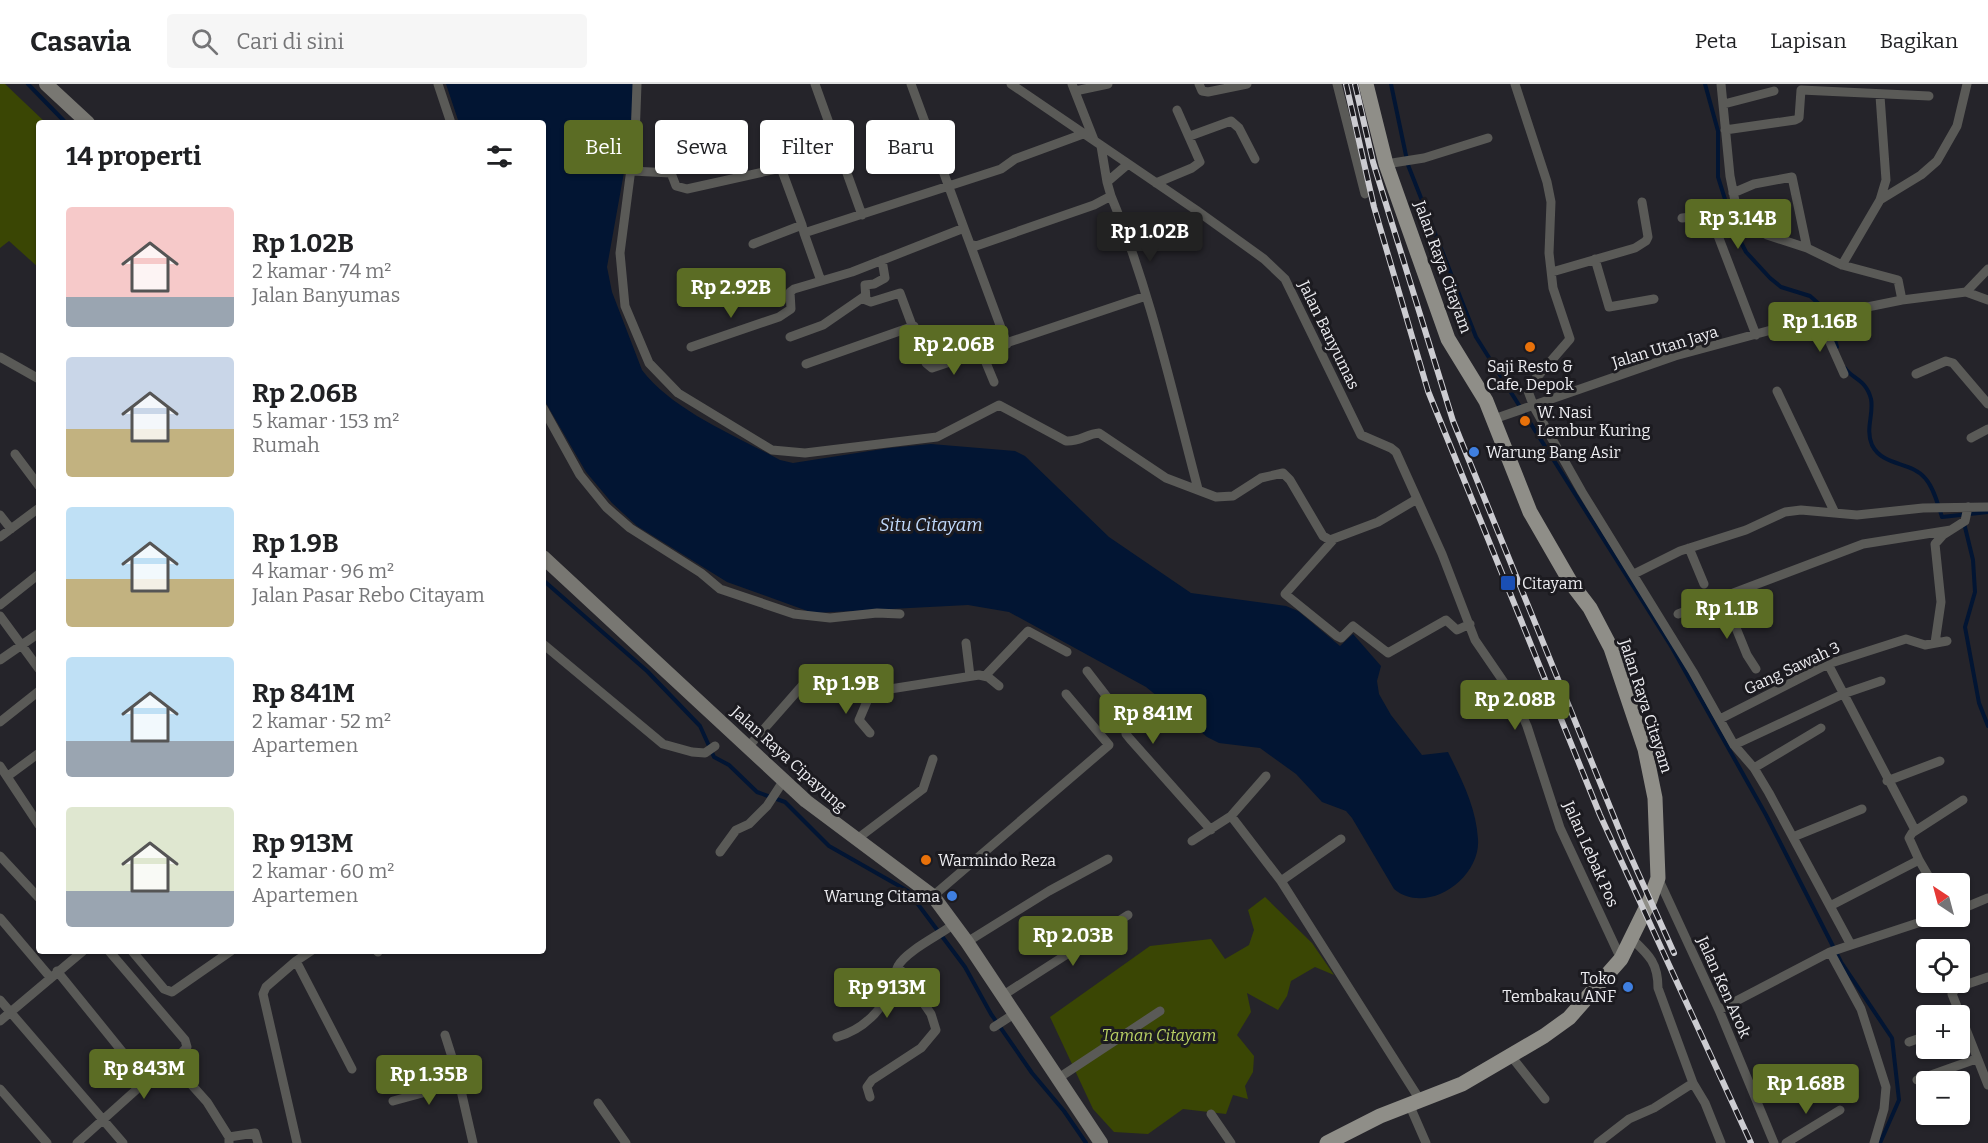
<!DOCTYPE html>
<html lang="id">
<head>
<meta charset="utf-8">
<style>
	:root { --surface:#fff; --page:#f6f6f6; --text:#202124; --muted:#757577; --line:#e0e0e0; --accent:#5b6c24 }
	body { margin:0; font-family:Bitter,serif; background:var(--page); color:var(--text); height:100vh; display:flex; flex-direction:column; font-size:22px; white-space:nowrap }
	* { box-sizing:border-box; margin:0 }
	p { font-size:20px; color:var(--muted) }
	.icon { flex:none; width:33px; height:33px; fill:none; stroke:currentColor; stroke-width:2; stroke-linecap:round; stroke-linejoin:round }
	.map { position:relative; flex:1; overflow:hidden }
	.drawer { position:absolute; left:36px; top:36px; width:510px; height:834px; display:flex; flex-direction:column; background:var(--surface); border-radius:6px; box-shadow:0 2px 4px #0004 }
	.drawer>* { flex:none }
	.guide { position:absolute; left:564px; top:36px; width:570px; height:54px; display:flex; gap:12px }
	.needle { width:39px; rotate:324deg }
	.fabs { position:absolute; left:1916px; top:789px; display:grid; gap:12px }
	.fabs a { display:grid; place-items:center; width:54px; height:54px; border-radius:6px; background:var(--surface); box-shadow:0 2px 4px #0004; font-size:30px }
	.price { position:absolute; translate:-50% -51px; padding:0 14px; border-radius:6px; background:var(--accent); color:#fff; font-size:20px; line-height:39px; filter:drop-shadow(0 2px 3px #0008) }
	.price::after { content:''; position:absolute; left:50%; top:36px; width:18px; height:14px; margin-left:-9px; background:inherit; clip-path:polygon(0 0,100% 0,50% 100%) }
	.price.on { background:#222; color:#fff }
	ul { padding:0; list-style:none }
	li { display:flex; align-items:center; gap:18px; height:150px; padding:0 30px }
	li span { display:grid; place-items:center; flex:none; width:168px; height:120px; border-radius:6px; color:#555 }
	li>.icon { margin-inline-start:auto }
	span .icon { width:72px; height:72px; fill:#fffc; stroke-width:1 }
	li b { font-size:26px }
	h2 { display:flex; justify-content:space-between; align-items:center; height:72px; padding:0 30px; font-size:26px }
	.pill { padding:0 21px; border-radius:6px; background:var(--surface); box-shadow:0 2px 4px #0004; font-size:21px; line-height:54px }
	.pill.on { background:var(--accent); color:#fff }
	header { display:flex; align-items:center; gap:36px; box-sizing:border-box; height:84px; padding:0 30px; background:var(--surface); border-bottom:2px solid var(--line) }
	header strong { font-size:28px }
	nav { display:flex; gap:33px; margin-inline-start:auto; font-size:21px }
	.search { width:420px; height:54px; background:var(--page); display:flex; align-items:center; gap:15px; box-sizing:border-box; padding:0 21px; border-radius:6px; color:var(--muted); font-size:22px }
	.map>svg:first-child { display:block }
	.green { fill:#3a4604 }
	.water { fill:#021533 }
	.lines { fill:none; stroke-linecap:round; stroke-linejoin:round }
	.stream { stroke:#021533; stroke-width:4 }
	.minor { stroke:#5a5a57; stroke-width:9 }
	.secondary { stroke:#787772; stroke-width:14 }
	.primary { stroke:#8f8e88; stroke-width:15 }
	.rail-casing { stroke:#ccccd1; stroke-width:6 }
	.rail { stroke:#1c1b20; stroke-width:4; stroke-dasharray:11; stroke-linecap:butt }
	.food-dot { fill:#e8710a; stroke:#1c1b20; stroke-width:2 }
	.shop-dot { fill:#3f7fe0; stroke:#1c1b20; stroke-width:2 }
	.transit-dot { fill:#1a4fb4; stroke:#1c1b20; stroke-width:2 }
	.labels { text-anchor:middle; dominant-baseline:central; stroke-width:6; stroke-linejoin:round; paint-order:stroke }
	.street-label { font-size:16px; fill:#ededf1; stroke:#1c1b20 }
	.poi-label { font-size:16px; fill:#ededf1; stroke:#1c1b20; text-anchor:start }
	.park-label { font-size:16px; font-style:italic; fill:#bad264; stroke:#1c1b20 }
	.water-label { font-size:18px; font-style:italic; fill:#c1dafd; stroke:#1c1b20 }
</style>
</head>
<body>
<header>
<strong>Casavia</strong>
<div class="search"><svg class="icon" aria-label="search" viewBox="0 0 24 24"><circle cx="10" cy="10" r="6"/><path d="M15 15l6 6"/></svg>Cari di sini</div>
<nav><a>Peta</a><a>Lapisan</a><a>Bagikan</a></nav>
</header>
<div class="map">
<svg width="1988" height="1059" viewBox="0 0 1988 1059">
	<rect width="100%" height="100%" fill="#25242a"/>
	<path class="green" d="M0 0H5L46 39H39V184L9 157 0 164Z
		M1265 813 1312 859 1334 891 1315 883 1291 897 1287 912 1278 926 1247 909 1251 928 1237 951 1254 972 1253 988 1245 1002 1248 1015 1233 1011 1226 1030 1183 1025 1148 1050 1114 1048 1093 1025 1050 933 1150 862 1211 855 1225 875 1249 861 1254 846 1248 826Z"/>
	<path class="water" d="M446 0H633L631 49 607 183 612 208 642 286C672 326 736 352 780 376L793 379 889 364 931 360 1015 367 1025 372 1109 453 1191 509 1286 522 1298 527 1340 562 1353 550 1381 582 1377 597 1379 610 1391 631 1422 671 1448 668C1462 696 1476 723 1478 755 1481 795 1426 832 1394 805L1352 734 1346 727 1322 718 1296 690 1260 664 1219 659 1207 653 1146 603 1009 528 968 521 813 529 727 498 637 442 612 419 586 388 543 314V39H459Z"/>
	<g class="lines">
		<path class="stream" d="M28 0 66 39
			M1391 0 1408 81 1476 253 1671 562 1766 731 1841 878 1892 954 1899 1016 1880 1059
			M1705 0 1718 47V93L1735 147 1746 168 1770 194 1781 203 1810 212 1827 227 1837 263
			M1845 284C1852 295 1866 295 1871 315 1874 330 1865 345 1872 361 1883 383 1911 377 1925 394 1934 404 1938 421 1942 433L1988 428
			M1964 439 1973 476 1975 508 1965 543 1979 619 1988 642
			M543 496 647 587 700 642 714 673 729 681 757 708 785 718 829 762 908 807 965 883 991 930 1032 989 1064 1027 1086 1059"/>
		<path class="minor" d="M438 0 451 39
			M637 0 635 54 620 169 625 222 649 279 678 309 772 366 805 369 937 353 999 321 1066 357C1079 358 1087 350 1099 349L1166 394 1216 413 1233 412 1261 394 1283 389 1290 396 1323 452 1330 456 1378 438 1417 415
			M815 0 862 131
			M1011 0 1196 126 1264 175 1285 195 1361 351 1391 364 1396 368 1442 470 1475 556 1514 613 1527 642 1560 744 1621 875
			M1072 0 1094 56
			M1199 0 1202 7 1208 8 1247 0
			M1337 0 1365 110
			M1515 0 1547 98 1551 118 1549 169 1553 204 1570 255 1531 300 1528 307 1534 323 1582 408 1693 588 1734 661 1754 684 1769 709 1851 861 1830 868 1861 925 1886 1003 1884 1025 1874 1059
			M1721 0 1730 92 1737 127 1744 136 1767 151 1807 164 1842 181 1898 196 1902 216
			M1075 7 1108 0
			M1880 12 1886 96 1880 116
			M1724 20 1774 7
			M1725 46 1795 36 1799 34 1801 6 1929 12
			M1190 52 1231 37 1239 44 1255 75
			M1101 62 1107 98
			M1386 80 1424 74 1488 54
			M632 87 671 89 676 102 687 105 781 84 802 141
			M1156 99 1192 84 1200 78 1177 26
			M1733 109 1754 100 1792 93 1807 164
			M1111 112C1150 206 1172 307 1198 405
			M1682 134 1701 132 1712 136 1756 251
			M964 144 970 160 976 162 1094 121 1111 112 1107 98 1128 80
			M804 149 821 197
			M753 160 802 141 804 149 1001 85 1015 75 1083 50
			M970 160 1007 260
			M1595 175 1609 223 1654 215
			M882 176 885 194 874 200 865 201 866 216 871 218 900 209 926 279 932 284 1146 212
			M1842 181 1880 116 1921 91 1937 77 1957 42 1967 0
			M1552 188 1635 164 1646 157 1648 153 1642 118
			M1966 208 1988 185
			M1819 234 1844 290
			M790 253 823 241 865 212
			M691 263 779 233 791 225 790 208 794 205 852 188 964 144 911 0
			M982 269 994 298
			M0 273 39 295
			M806 280 914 242
			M1916 290 1946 277 1953 279 1988 320
			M1777 307 1835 429
			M543 324 580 391 606 423 630 444 701 489 720 505 794 530 830 534 877 529 900 530
			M1494 335 1675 272 1823 232 1902 216 1966 208 1988 216
			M1971 354 1988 345
			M15 370 39 402
			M0 431 11 445
			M0 453 39 424
			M1333 456 1285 510 1337 552 1341 554 1353 542 1388 569 1446 536 1457 546 1470 540
			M1689 464 1704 500
			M1634 490 1680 467 1746 446 1785 428 1801 426 1857 431 1923 424 1988 423
			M1723 512 1747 571 1756 585
			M0 521 39 490
			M1678 530 1863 460 1951 446
			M0 532 39 585
			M966 559 970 592
			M1935 559 1941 518 1935 460 1943 451 1965 437 1968 423
			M543 560 663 660 692 668 705 669 715 662
			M0 576 39 549
			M1828 580 1915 746
			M1087 587 1124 635 1126 650 1130 655 1211 746
			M985 592 1028 547 1067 568
			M1720 635 1828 580 1906 555 1925 561 1947 557
			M0 638 39 607
			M870 649 859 636 871 608
			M1734 661 1843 610 1881 597
			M749 662 815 587 822 586 851 602 871 608 979 591 988 593 999 602
			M0 682 39 741
			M1754 684 1821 644
			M8 692 39 669
			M1887 697 1940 677
			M1231 732 1281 797 1341 755
			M1793 753 1862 725
			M857 755 923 705 933 675
			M1192 757 1231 732 1266 692
			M720 768 736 746 749 740 767 722 784 696
			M0 772 39 814
			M1919 776 1933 800
			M1658 794 1719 926 1774 1059
			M1281 797 1420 1016
			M933 812 1109 661 1066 610
			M1830 822 1919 776 1909 754 1912 749 1963 716
			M1959 826 1988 814
			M0 834 50 893
			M1632 855C1649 871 1658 879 1658 904L1693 999 1705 1019 1721 1059
			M967 858 1049 807 1108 775
			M1851 861 1939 832
			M132 867 164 905 172 908 231 867
			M311 867 296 877 352 985
			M377 867 378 868
			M296 877 266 903 263 910 297 1059
			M57 887 146 997
			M1988 893 1956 904 1952 910 1988 1001
			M1002 912 1128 831
			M0 916 123 1059
			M1719 926 1830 868
			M0 937 83 867
			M994 943 1014 930
			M445 951 457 989 473 1059
			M837 953C863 946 883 926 893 900 896 895 895 887 898 882 906 867 940 851 954 840
			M1909 958 1926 952
			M1511 972 1545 1015
			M172 979 207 1018 229 1053V1059
			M1057 995 1160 927
			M1917 996 1976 975
			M0 1005 47 1059
			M870 1013 867 1003 872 996 921 964 936 946 931 930 898 882
			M393 1017 459 999
			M598 1019 626 1059
			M1409 1020 1426 1059
			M1211 1030 1231 1059
			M229 1053 255 1049 258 1059
			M77 1059 146 997 172 979 187 963 185 956 109 867
			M1598 1059 1629 1035 1654 1024 1693 999
			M1786 1059 1840 1026"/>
		<path class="secondary" d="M46 0 88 39
			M543 473 806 717 933 812 967 858 1101 1059"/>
		<path class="primary" d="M1327 1059 1380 1032 1462 1000 1544 952 1569 934 1621 875 1650 816 1658 794 1655 714 1645 665 1611 564 1590 524 1571 499 1530 428 1486 317 1448 255 1386 80 1366 0"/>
		<g class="rail-casing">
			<path id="rail" d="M1346 0 1374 123 1428 307 1600 731 1751 1059
				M1355 0 1373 78 1453 337 1625 760 1674 869"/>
		</g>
		<use href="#rail" class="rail"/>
	</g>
	<g class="food-dot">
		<circle cx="1530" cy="263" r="6"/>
		<circle cx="1525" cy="337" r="6"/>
		<circle cx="926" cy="776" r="6"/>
	</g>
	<g class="shop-dot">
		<circle cx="1474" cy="368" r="6"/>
		<circle cx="952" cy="812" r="6"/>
		<circle cx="1628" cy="903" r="6"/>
	</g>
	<rect class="transit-dot" x="1500" y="491" width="16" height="16" rx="3"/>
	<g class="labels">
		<g class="street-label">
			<text transform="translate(1443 183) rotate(70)">Jalan Raya Citayam</text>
			<text transform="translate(1329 251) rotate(64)">Jalan Banyumas</text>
			<text transform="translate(1665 263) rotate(-17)">Jalan Utan Jaya</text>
			<text transform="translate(1792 584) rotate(-25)">Gang Sawah 3</text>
			<text transform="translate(1646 622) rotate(72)">Jalan Raya Citayam</text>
			<text transform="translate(789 675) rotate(42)">Jalan Raya Cipayung</text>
			<text transform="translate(1591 770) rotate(66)">Jalan Lebak Pos</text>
			<text transform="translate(1724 903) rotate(66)">Jalan Ken Arok</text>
		</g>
		<g class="poi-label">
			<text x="1530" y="282" text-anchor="middle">Saji Resto &amp;<tspan x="1530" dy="18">Cafe, Depok</tspan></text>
			<text x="1537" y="328">W. Nasi<tspan x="1537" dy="18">Lembur Kuring</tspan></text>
			<text x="1486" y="368">Warung Bang Asir</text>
			<text x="1522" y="499">Citayam</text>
			<text x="938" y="776">Warmindo Reza</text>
			<text x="940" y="812" text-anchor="end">Warung Citama</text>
			<text x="1616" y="894" text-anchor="end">Toko<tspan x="1616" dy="18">Tembakau ANF</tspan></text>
		</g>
		<g class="park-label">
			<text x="1159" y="951">Taman Citayam</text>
		</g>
		<g class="water-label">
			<text x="931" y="441">Situ Citayam</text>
		</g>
	</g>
</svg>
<div class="fabs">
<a><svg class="needle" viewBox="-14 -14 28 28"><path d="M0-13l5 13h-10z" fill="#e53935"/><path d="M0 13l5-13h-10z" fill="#757577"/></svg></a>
<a><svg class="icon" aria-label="locate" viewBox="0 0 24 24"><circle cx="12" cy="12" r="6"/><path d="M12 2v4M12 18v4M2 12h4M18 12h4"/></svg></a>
<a>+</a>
<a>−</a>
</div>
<b class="price" style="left:1738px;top:166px">Rp 3.14B</b>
<b class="price on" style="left:1150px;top:179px">Rp 1.02B</b>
<b class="price" style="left:731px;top:235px">Rp 2.92B</b>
<b class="price" style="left:1820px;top:269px">Rp 1.16B</b>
<b class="price" style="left:954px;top:292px">Rp 2.06B</b>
<b class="price" style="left:1727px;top:556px">Rp 1.1B</b>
<b class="price" style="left:846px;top:631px">Rp 1.9B</b>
<b class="price" style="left:1515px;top:647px">Rp 2.08B</b>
<b class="price" style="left:1153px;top:661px">Rp 841M</b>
<b class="price" style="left:1073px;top:883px">Rp 2.03B</b>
<b class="price" style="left:887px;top:935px">Rp 913M</b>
<b class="price" style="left:144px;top:1016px">Rp 843M</b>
<b class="price" style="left:429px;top:1022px">Rp 1.35B</b>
<b class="price" style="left:1806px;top:1031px">Rp 1.68B</b>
<div class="guide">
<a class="pill on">Beli</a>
<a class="pill">Sewa</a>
<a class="pill">Filter</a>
<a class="pill">Baru</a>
</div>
<section class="drawer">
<h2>14 properti<svg class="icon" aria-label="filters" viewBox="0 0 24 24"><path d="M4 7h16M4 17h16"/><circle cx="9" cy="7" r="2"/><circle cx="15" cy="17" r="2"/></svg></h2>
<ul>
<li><span style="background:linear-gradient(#f6c9c9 75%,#9aa5b1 0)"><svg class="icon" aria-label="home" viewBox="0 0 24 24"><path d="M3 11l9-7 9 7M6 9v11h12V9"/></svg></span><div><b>Rp 1.02B</b><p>2 kamar · 74 m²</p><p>Jalan Banyumas</p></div></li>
<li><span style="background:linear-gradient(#c9d6e8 60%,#c2b280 0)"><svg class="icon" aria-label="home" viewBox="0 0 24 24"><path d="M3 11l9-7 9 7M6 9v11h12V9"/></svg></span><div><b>Rp 2.06B</b><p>5 kamar · 153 m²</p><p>Rumah</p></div></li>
<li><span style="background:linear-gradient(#bfe0f5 60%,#c2b280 0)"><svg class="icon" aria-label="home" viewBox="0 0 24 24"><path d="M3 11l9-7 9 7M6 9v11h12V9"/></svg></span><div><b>Rp 1.9B</b><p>4 kamar · 96 m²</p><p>Jalan Pasar Rebo Citayam</p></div></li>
<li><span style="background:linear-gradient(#bfe0f5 70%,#9aa5b1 0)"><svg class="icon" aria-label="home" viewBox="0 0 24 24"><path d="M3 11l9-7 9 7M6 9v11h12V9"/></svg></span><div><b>Rp 841M</b><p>2 kamar · 52 m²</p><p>Apartemen</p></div></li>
<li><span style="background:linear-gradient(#dfe7d0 70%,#9aa5b1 0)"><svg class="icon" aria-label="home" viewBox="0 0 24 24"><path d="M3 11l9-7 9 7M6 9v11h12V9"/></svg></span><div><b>Rp 913M</b><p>2 kamar · 60 m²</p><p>Apartemen</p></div></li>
</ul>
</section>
</div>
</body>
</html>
